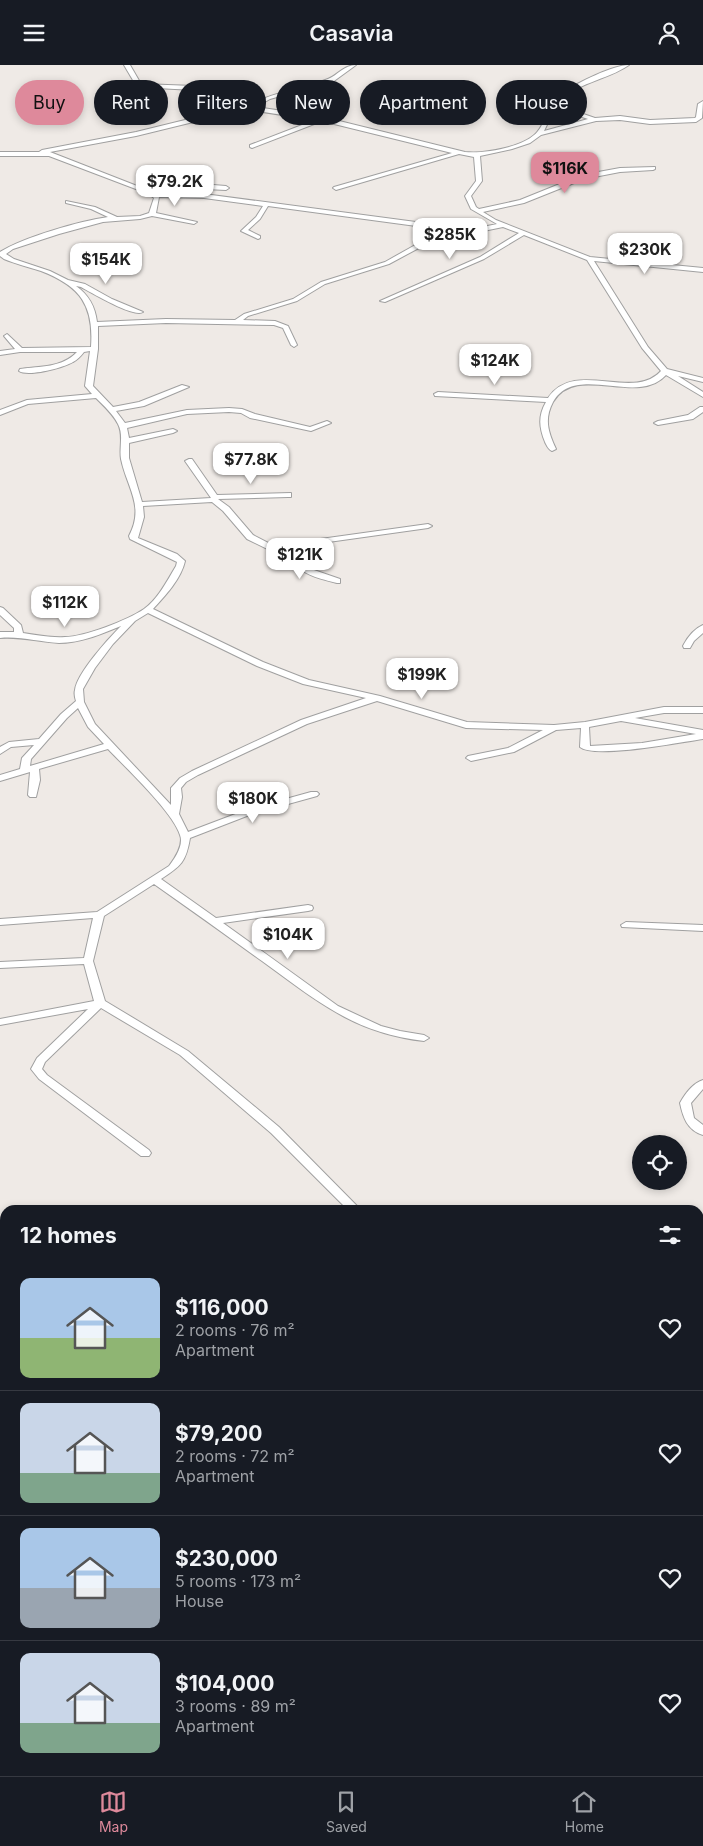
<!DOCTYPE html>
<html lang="en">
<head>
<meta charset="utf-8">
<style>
	:root { --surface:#171b24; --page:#242831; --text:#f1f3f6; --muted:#9ea1a6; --line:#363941; --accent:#de899b }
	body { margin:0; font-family:Inter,sans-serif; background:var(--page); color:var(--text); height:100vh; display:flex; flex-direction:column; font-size:19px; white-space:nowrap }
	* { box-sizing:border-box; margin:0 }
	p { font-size:16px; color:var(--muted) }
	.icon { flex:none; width:28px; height:28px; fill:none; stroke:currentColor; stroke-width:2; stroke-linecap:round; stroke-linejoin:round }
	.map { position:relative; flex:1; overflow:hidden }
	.drawer { position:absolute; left:0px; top:1140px; width:704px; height:571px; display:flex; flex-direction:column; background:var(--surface); border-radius:15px 15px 0 0; box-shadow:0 2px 8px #0003 }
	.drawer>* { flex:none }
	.banner { position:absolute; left:15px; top:15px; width:674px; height:45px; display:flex; gap:10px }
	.buttons { position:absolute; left:632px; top:1070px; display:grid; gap:10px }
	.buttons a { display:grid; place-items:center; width:55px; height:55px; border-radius:50%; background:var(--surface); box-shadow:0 2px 8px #0003; font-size:25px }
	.price { position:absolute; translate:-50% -42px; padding:0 11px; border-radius:10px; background:#fff; color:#222; font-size:16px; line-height:32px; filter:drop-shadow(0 1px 2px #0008) }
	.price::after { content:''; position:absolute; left:50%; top:30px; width:15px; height:11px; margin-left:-8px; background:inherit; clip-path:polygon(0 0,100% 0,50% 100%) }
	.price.current { background:var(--accent); color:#111 }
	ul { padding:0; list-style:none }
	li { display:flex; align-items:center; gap:15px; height:125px; padding:0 20px }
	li+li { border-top:1px solid var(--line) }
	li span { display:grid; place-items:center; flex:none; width:140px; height:100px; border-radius:10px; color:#555 }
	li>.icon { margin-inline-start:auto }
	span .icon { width:60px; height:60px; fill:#fffc; stroke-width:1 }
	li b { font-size:21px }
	h2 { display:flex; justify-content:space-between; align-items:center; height:60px; padding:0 20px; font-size:21px }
	.tag { padding:0 18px; border-radius:22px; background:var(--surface); box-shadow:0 2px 8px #0003; font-size:18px; line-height:45px }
	.tag.current { background:var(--accent); color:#111 }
	header { display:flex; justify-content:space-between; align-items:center; height:65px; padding:0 20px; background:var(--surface); font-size:22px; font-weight:600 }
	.menu { display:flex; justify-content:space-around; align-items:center; height:70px; border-top:1px solid var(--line); background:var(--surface); font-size:14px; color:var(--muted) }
	.menu a { display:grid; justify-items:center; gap:2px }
	.menu .current { color:var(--accent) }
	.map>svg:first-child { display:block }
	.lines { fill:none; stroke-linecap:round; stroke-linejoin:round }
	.street-casing { stroke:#a0a0a0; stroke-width:2 }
	.street { fill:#fff; fill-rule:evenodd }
</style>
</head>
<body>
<header><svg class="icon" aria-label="menu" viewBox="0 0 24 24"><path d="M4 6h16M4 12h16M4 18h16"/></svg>Casavia<svg class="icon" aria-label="person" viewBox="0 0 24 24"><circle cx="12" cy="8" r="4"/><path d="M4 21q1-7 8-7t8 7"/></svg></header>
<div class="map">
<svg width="703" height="1711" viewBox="0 0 703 1711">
	<rect width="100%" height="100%" fill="#efeae6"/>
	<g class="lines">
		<g class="street-casing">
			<path id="street" d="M124 0H130L141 19 194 21 214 24 252 39C276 26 303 24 328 14 338 10 344 0 356 0L334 16 270 34 256 42 323 52 465 87C484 89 526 82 538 66 544 59 546 49 550 41L549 40C554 37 558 31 564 27 577 18 613 0 629 0 606 16 575 17 557 40L595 53 620 51 650 55 695 53 696 52 698 39 703 36 702 53 696 57 650 59 620 55 596 56 541 70 530 78 512 84 480 91 482 116 471 131 476 142 479 144 520 135 582 110 620 103 655 102V104L653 105 620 107 584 114 524 138 483 147 496 155 590 192 703 203V207L594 196 648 282 667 304 703 313V317L678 311 703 327V332L666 310C637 342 576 297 553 337 544 354 548 367 556 384L552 386C548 384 547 381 545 377 539 362 538 351 546 337L435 331 434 329 438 327 548 333C575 293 633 337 661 306L642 283 587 195 524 170 484 194 385 237 380 236 480 192 519 168 503 162 430 177 389 199 325 219 297 236 248 251 243 255 275 256 288 261 297 280 294 282 291 280 283 263 274 260 166 258 98 261V284L93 321 113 342 139 337 182 320 189 322 144 341 116 346 125 358 187 345 229 343 242 344 255 349 310 362 327 356 331 358 311 366 250 353 241 348 229 347 187 349 127 363 129 373 173 364 177 366 173 368 129 378V393L142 437 211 433 185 396 189 394H192L217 430 291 428V432H288L218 434 229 442 253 470 278 483 299 477 428 459 432 461 428 463 300 481 284 486 298 492 301 497 311 504 340 514V518H337C321 514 302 510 292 496L247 474 223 446 212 437 143 441 144 452 138 473 177 489 185 496C181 514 165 531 153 544L263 597 309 615 380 631 467 657 554 660 585 657 664 642H703V648H664L635 653 703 665V674C682 677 594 694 580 682L581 663 556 665 514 687 471 696 466 693 468 691 508 683 543 665 466 663 377 636 307 659 198 710 186 717 181 723 182 732 179 749 188 767 246 745 311 727H317L319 729 317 731 252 749 190 773C186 797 181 801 161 814L216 853 308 840 312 841 313 843 312 845 308 846 223 858 338 941 381 961 400 966 424 970 429 973 424 976C354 968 317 936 262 896 226 870 191 845 154 819L104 851 93 896 105 936 188 986 279 1062 361 1145H348L271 1068 180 990 101 943 45 997 42 1004 47 1010 149 1085 151 1088 149 1091H141L39 1014 31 1004 37 993 88 944 0 960V954L94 936 84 899 0 903V897L84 893 93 853 0 860V854L97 847 169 801C175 793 184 780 180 770 173 747 126 703 108 684L39 704 40 715 36 732H30L28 730 30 707 0 716V710L20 704 22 693 34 680 11 682 0 689V682L9 677 39 674 61 649 76 636C75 633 74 628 75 625 77 608 109 573 121 561 101 569 81 578 59 578 39 577 20 571 0 573V567H14V563L0 550V542L3 543 21 560 23 568C37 570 51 573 65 572 84 572 128 555 144 544 158 534 167 516 176 501L177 497 130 474 129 471C145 441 127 423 121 394 119 382 124 370 118 359 113 349 104 341 96 333L28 339 0 350V345L27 335 92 329 85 321 90 286 84 287C81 291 77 295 73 297 63 303 28 312 19 306L20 304C40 301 62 303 77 287H20L0 290V286L15 284 4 271 7 269 22 283 91 282C94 240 80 221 41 206 29 202 16 199 4 194L0 191V187C24 172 80 156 108 152L91 144 66 138V136L95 142 117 152 140 151 149 148 154 133 149 129 49 91H0V87H39L42 85 136 67 226 45 248 42 213 28 194 25 137 22ZM555 43 588 54 544 66ZM250 45 315 55 250 80V82L252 83 322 56 452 88 334 122 333 123 336 125 459 89 474 92 476 116 465 131 471 144 497 159 426 174 385 197 321 217 293 234 244 249 235 255 166 254 97 257C95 241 89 230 76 221L81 222C92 228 134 253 143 247L112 234 85 219 68 215 50 206 14 194 6 189 13 184 59 169 103 157 140 154 152 151 194 159 197 157 156 148 159 132 204 133 263 141 256 152 241 166 258 174 260 173V171L248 165 260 154 268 141 446 165 449 163 446 161 204 129 155 128 50 87 136 71 226 49ZM148 548 257 601 303 619 366 633 301 655 192 706 180 713 171 723V740L95 659 84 637 83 624 95 603 113 579 135 556ZM78 643 88 662 104 679 30 701 31 694 67 653ZM621 656 696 669 642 678 590 681 589 662Z
				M200 119 226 121 229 123 226 125 184 123 158 128 155 126 175 120Z
				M700 342H703V347L693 354 658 360 654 358 658 356 688 350Z
				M703 560V568L694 576 690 583H684L683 581C687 573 694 564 703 560Z
				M626 857 703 860V866L622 862 621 860Z
				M703 1015V1024L691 1038 694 1053 703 1060V1070C687 1065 683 1052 680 1038 685 1029 693 1018 703 1015Z
				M0 1241 5 1242V1251L0 1250Z
				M699 1312 703 1313V1323L699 1321Z
				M5 1466V1487L0 1489V1468Z
				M0 1512 5 1513V1523L0 1522Z
				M0 1649H5V1661H0Z
				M699 1658 703 1659V1672L699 1671Z
				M157 1706H174L176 1711H160Z
				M300 1706H319L316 1711H298Z"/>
		</g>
		<use href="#street" class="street"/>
	</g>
</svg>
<div class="buttons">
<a><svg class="icon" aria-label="locate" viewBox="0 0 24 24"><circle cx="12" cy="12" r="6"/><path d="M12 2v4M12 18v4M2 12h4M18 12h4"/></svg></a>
</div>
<b class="price current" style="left:565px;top:129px">$116K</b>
<b class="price" style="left:175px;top:142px">$79.2K</b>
<b class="price" style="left:450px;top:195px">$285K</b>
<b class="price" style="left:645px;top:210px">$230K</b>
<b class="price" style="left:106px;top:220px">$154K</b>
<b class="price" style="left:495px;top:321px">$124K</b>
<b class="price" style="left:251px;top:420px">$77.8K</b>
<b class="price" style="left:300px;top:515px">$121K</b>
<b class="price" style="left:65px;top:563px">$112K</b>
<b class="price" style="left:422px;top:635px">$199K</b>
<b class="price" style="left:253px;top:759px">$180K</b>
<b class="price" style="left:288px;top:895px">$104K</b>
<div class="banner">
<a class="tag current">Buy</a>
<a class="tag">Rent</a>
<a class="tag">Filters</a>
<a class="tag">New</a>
<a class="tag">Apartment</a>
<a class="tag">House</a>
</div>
<section class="drawer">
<h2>12 homes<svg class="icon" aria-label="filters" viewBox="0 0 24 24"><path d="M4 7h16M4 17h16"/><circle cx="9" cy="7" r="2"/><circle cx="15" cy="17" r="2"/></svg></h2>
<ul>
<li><span style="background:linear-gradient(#a9c7e8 60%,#8fb573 0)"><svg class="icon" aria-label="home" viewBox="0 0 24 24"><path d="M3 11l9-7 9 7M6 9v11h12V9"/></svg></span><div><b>$116,000</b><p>2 rooms · 76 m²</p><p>Apartment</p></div><svg class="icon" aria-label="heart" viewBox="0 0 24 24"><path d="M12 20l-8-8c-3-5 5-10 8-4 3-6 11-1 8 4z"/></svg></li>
<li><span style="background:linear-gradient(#c9d6e8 70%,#7fa58c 0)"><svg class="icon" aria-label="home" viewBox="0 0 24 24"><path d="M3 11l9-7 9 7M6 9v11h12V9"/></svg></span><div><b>$79,200</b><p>2 rooms · 72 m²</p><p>Apartment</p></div><svg class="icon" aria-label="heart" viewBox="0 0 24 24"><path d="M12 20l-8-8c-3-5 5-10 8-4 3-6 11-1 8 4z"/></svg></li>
<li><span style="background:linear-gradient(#a9c7e8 60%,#9aa5b1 0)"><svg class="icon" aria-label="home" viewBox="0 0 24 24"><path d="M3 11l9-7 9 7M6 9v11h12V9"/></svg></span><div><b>$230,000</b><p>5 rooms · 173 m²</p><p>House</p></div><svg class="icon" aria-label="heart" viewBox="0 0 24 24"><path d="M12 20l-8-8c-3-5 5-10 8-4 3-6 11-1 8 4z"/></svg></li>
<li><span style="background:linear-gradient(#c9d6e8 70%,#7fa58c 0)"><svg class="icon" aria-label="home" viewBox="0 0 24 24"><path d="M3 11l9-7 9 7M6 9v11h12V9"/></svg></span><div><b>$104,000</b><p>3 rooms · 89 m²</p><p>Apartment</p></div><svg class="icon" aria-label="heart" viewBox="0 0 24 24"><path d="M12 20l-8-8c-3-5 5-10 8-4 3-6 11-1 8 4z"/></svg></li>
</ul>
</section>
</div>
<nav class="menu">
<a class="current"><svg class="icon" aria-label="map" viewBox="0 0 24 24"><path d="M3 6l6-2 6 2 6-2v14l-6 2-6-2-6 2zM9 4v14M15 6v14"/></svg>Map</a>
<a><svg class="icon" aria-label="saved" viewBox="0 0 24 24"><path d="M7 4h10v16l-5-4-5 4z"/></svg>Saved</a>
<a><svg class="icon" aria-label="home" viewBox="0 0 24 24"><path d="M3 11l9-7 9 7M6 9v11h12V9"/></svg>Home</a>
</nav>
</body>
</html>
